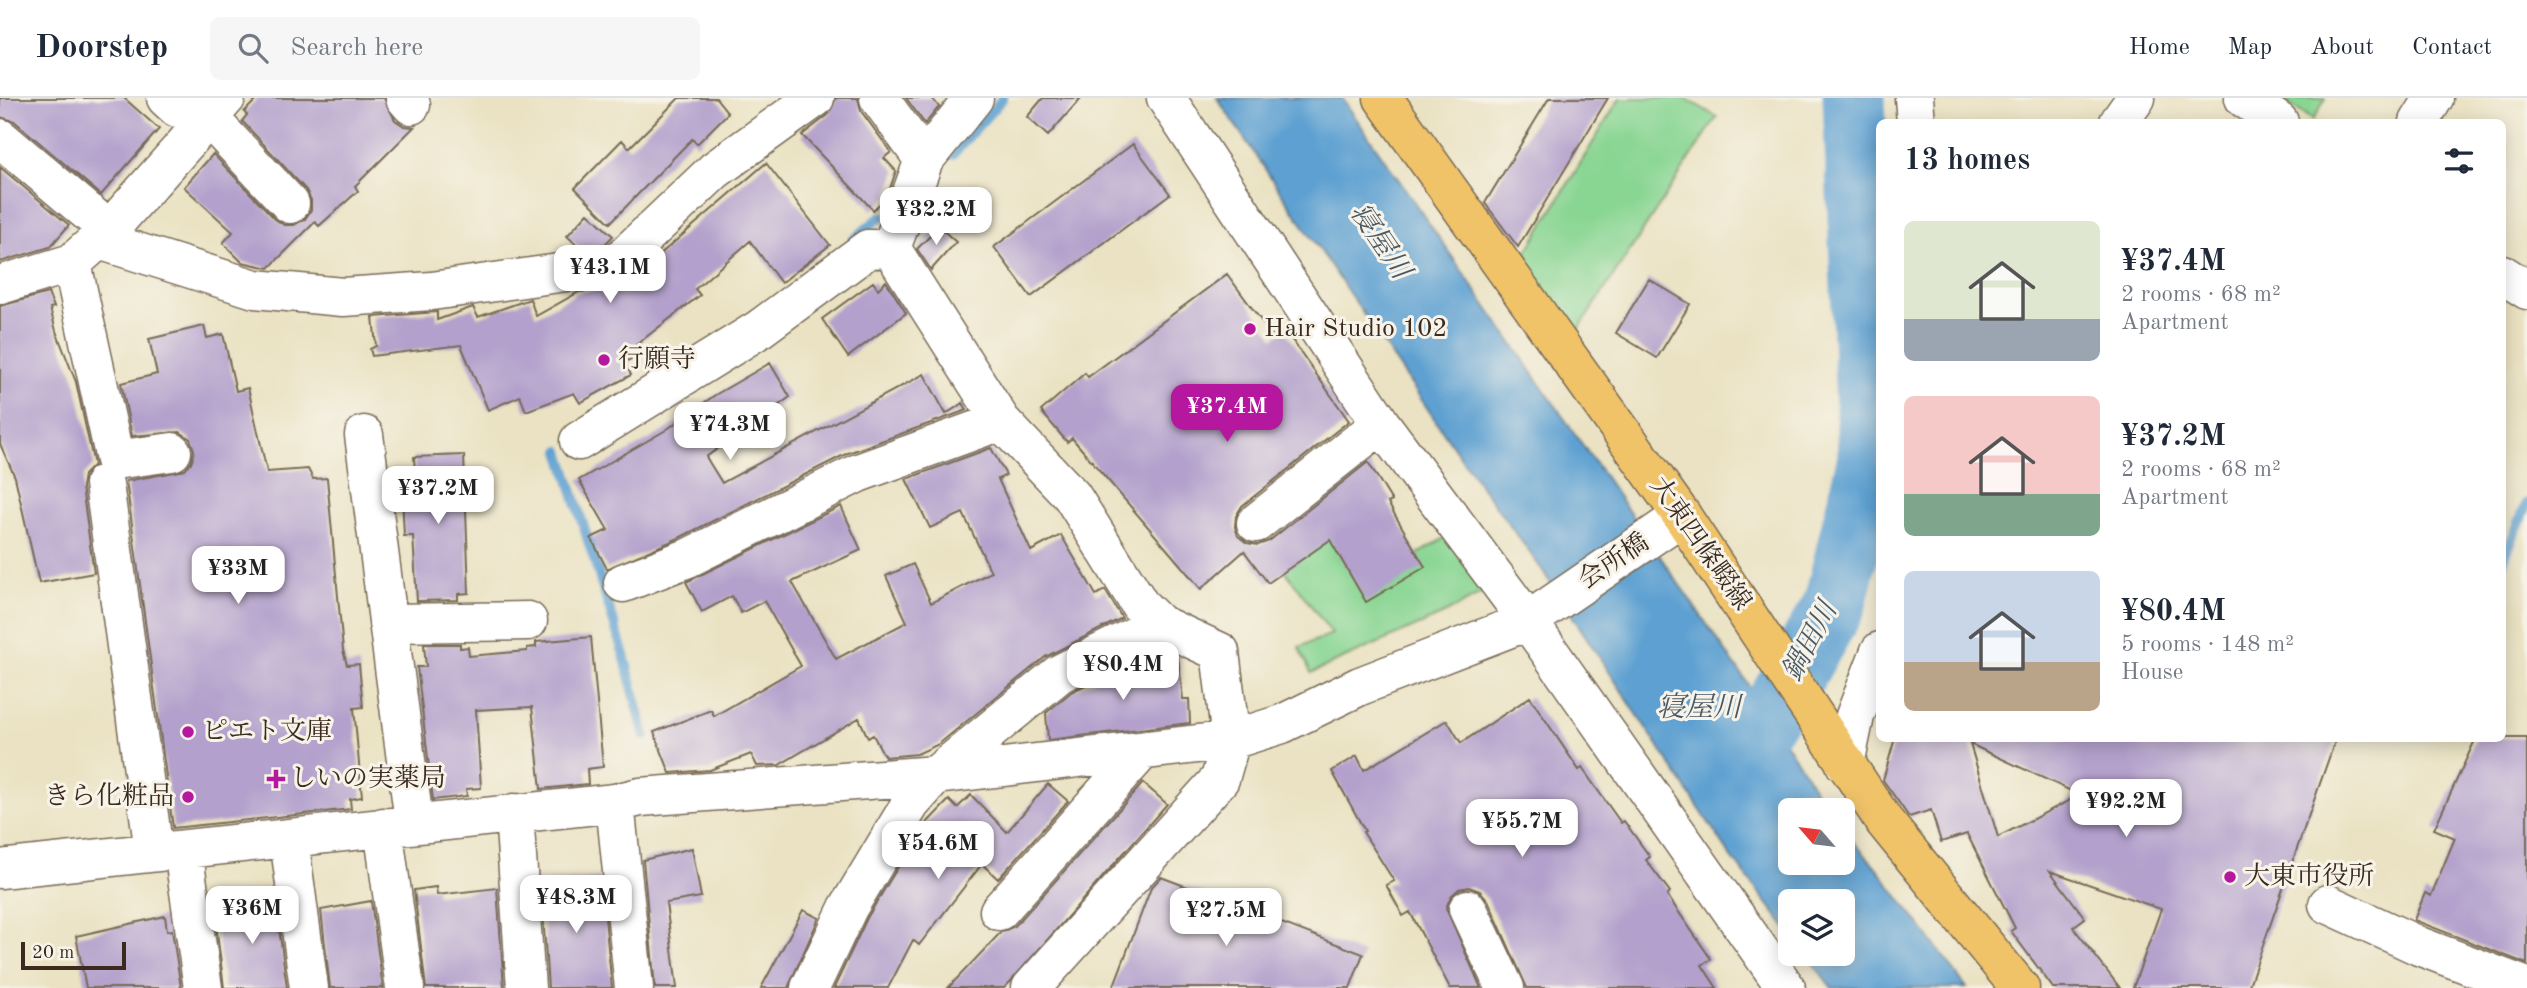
<!DOCTYPE html>
<html lang="en">
<head>
<meta charset="utf-8">
<style>
	:root { --surface:#fff; --page:#f6f6f7; --text:#1f2937; --muted:#747a83; --line:#e0e1e3; --accent:#b5179e }
	body { margin:0; font-family:"Old Standard TT","Noto Serif JP",serif; background:var(--page); color:var(--text); height:100vh; display:flex; flex-direction:column; font-size:26px; white-space:nowrap }
	* { box-sizing:border-box; margin:0 }
	p { font-size:23px; color:var(--muted) }
	.icon { flex:none; width:38px; height:38px; fill:none; stroke:currentColor; stroke-width:2; stroke-linecap:round; stroke-linejoin:round }
	.map { position:relative; flex:1; overflow:hidden }
	.details { position:absolute; left:1876px; top:21px; width:630px; height:623px; display:flex; flex-direction:column; background:var(--surface); border-radius:10px; box-shadow:0 4px 18px #0003 }
	.details>* { flex:none }
	.needle { width:46px; rotate:298deg }
	.buttons { position:absolute; left:1778px; top:700px; display:grid; gap:14px }
	.buttons a { display:grid; place-items:center; width:77px; height:77px; border-radius:10px; background:var(--surface); box-shadow:0 4px 18px #0003; font-size:35px }
	.scale { position:absolute; left:21px; bottom:18px; width:105px; box-sizing:border-box; padding-left:7px; border:4px solid #3b2a1e; border-top:0; font-size:19px; line-height:24px; white-space:nowrap; color:#3b2a1e; -webkit-text-stroke:5px #f7f3e8; paint-order:stroke }
	.price { position:absolute; translate:-50% -60px; padding:0 16px; border-radius:14px; background:#fff; color:#222; font-size:23px; line-height:46px; filter:drop-shadow(0 2px 4px #0008) }
	.price::after { content:''; position:absolute; left:50%; top:42px; width:21px; height:16px; margin-left:-10px; background:inherit; clip-path:polygon(0 0,100% 0,50% 100%) }
	.price.selected { background:var(--accent); color:#fff }
	ul { padding:0; list-style:none }
	li { display:flex; align-items:center; gap:21px; height:175px; padding:0 28px }
	li span { display:grid; place-items:center; flex:none; width:196px; height:140px; border-radius:10px; color:#555 }
	li>.icon { margin-inline-start:auto }
	span .icon { width:84px; height:84px; fill:#fffc; stroke-width:1 }
	li b { font-size:30px }
	h2 { display:flex; justify-content:space-between; align-items:center; height:84px; padding:0 28px; font-size:30px }
	header { display:flex; align-items:center; gap:42px; box-sizing:border-box; height:98px; padding:0 35px; background:var(--surface); border-bottom:2px solid var(--line) }
	header strong { font-size:33px }
	nav { display:flex; gap:38px; margin-inline-start:auto; font-size:24px }
	.search { width:490px; height:63px; background:var(--page); display:flex; align-items:center; gap:18px; box-sizing:border-box; padding:0 24px; border-radius:10px; color:var(--muted); font-size:26px }
	.map>svg:first-child { display:block }
	.green { fill:#89d693; stroke:#628058; stroke-width:2 }
	.water { fill:#5da0d1; stroke:#4c6578; stroke-width:2 }
	.lines { fill:none; stroke-linecap:round; stroke-linejoin:round }
	.stream { stroke:#5da0d1; stroke-width:10 }
	.river { stroke:#5da0d1; stroke-width:63 }
	.building { fill:#b3a0cc; fill-rule:evenodd }
	.minor-casing { stroke:#786a57; stroke-width:41 }
	.major-casing { stroke:#786a57; stroke-width:41 }
	.minor { stroke:#fff; stroke-width:38 }
	.major { stroke:#f0c369; stroke-width:38 }
	.poi-dot { fill:#b5179e; stroke:#f7f3e8; stroke-width:2.5 }
	.labels { text-anchor:middle; dominant-baseline:central; stroke-width:6; stroke-linejoin:round; paint-order:stroke }
	.poi-label { font-size:26px; fill:#3b2a1e; stroke:#f7f3e8; text-anchor:start }
	.street-label { font-size:26px; fill:#3b2a1e; stroke:#f7f3e8 }
	.water-label { font-size:28px; font-style:italic; fill:#495966; stroke:#f7f3e8 }
</style>
</head>
<body>
<header>
<strong>Doorstep</strong>
<div class="search"><svg class="icon" aria-label="search" viewBox="0 0 24 24"><circle cx="10" cy="10" r="6"/><path d="M15 15l6 6"/></svg>Search here</div>
<nav><a>Home</a><a>Map</a><a>About</a><a>Contact</a></nav>
</header>
<div class="map">
<svg width="2527" height="890" viewBox="0 0 2527 890">
	<rect width="100%" height="100%" fill="#f7f3e8"/>
	<filter id="ink" filterUnits="userSpaceOnUse"><feTurbulence type="fractalNoise" baseFrequency=".0143" numOctaves="2"/><feDisplacementMap in="SourceGraphic" scale="14" xChannelSelector="R" yChannelSelector="G"/><feConvolveMatrix kernelMatrix="1 2 1 2 8 2 1 2 1" color-interpolation-filters="sRGB"/></filter>
	<filter id="wash" filterUnits="userSpaceOnUse"><feTurbulence type="fractalNoise" baseFrequency=".00686" numOctaves="4" result="noise"/><feDisplacementMap in="SourceGraphic" scale="28" xChannelSelector="R" yChannelSelector="G"/><feGaussianBlur stdDeviation="1.57" result="paint"/><feColorMatrix in="noise" values="0 0 0 0 0 0 0 0 0 0 0 0 0 0 0 0 0 1.4 0 .05"/><feComposite in="paint" operator="in"/></filter>
	<g filter="url(#wash)">
		<rect width="100%" height="100%" fill="#eae2c2"/>
		<path class="green" d="M1620 0H1685L1717 19 1575 237 1523 160Z
			M2279 0H2326L2313 22Z
			M1342 422 1378 480 1446 439 1486 493 1446 515 1311 575 1299 549 1332 536 1281 467Z"/>
		<path class="water" d="M1217 0H1342L1740 574 1810 683 1825 712H1790V765H1843V732L1876 769 1967 890H1832L1806 856H1843V803H1790V835L1730 757 1540 469 1463 363Z"/>
		<g class="lines">
			<path class="stream" d="M953 56 1003 0
				M853 142 881 118
				M560 353 624 557 645 638
				M2502 466 2527 405"/>
			<path class="river" d="M1738 656 1782 598 1835 506 1869 359 1854 0"/>
		</g>
		<g id="blocks">
			<path class="building" d="M0 0H124L159 31 101 97 14 23 0 19Z
				M258 0H384L395 22 404 28 414 29 355 88 358 93 319 128 315 124 269 170 242 164 223 145 233 134 184 89 213 56 275 121 284 127H294L305 121 311 112V102L306 92 242 23 247 17 244 14Z
				M679 0H716L728 15 697 46 692 41 610 125 575 90 622 42 629 50Z
				M836 0H858L861 13 891 54 884 60 896 73 887 99 873 112 802 37 828 17Z
				M906 0H932L939 9 925 26Z
				M1043 0H1081L1048 38 1027 19Z
				M1549 0H1608L1518 149 1485 105Z
				M1133 46 1170 96 1031 199 994 149Z
				M766 65 830 147 781 185 750 143 695 191 700 197 627 254 631 261 625 264 631 277 580 305 574 295 526 313 520 298 488 312 461 247 372 258 370 251 376 248 373 219 437 214V222L473 209 478 219 530 201 536 218 579 194 618 189 629 183Z
				M0 69 69 127 50 149 0 164Z
				M588 115 613 138 605 146 580 150 567 138Z
				M939 129 956 144 931 172 917 151Z
				M1227 176 1274 240 1285 232 1349 323 1242 408 1236 418 1235 429 1238 438 1247 445 1258 447 1269 443 1368 364 1392 403 1388 405 1425 469 1366 504 1330 442 1268 485 1244 453 1201 491 1072 340 1067 344 1041 313 1085 275 1088 279Z
				M1649 181 1690 206 1657 260 1616 235Z
				M886 183 906 215 848 259 822 221 873 184 878 191Z
				M48 195 54 209 50 210 56 233 76 284 94 367 84 377 82 389 94 475 39 485 15 379 0 346V208Z
				M204 228 207 240 223 236 236 293 248 290 267 374 308 371 313 381 327 380 343 552 347 567 359 566 363 609 354 610 362 699 350 701 351 711 173 730 126 383 185 372 192 363 194 352 190 341 180 334 132 338 121 285 157 276 149 241Z
				M770 265 790 299 706 359 722 385 924 276 946 316 963 305 967 312 848 355 679 440 607 471 591 440 608 432 579 382 666 332 715 297Z
				M991 350 1006 377 998 381 1031 453 1061 437 1096 497 1105 492 1122 520 1045 559 939 646 917 656 885 659 873 637 868 640 859 620 779 667 757 668 751 656 710 672 670 675 654 634 711 612 714 618 801 568 764 503 741 515 732 498 702 514 686 484 841 408 861 452 792 484 836 561 907 524 886 478 913 466 931 505 991 474 963 415 930 430 906 381Z
				M464 357 469 495 458 496V502L417 503 413 438H404L401 376 415 375 414 359Z
				M591 539 603 669 587 671 588 686 541 691 532 609 476 612 481 690 466 691 467 698 433 702 417 569H426L424 546H460V550L468 549 469 558 527 553V550L536 549V544Z
				M1178 560 1183 601H1189L1190 625 1048 642 1046 615 1071 594 1127 566Z
				M1530 599 1579 672 1582 670 1621 725 1624 723 1650 759 1646 762 1670 794 1667 797 1711 861 1702 867 1717 890H1527L1488 802 1480 793 1469 789 1459 791 1451 798 1446 810 1481 890H1450L1410 814 1403 818 1386 787 1394 783 1363 734 1365 733 1332 673 1357 658 1364 672 1447 622 1461 645Z
				M1895 640H2336L2248 890H2133L2161 811 2050 773 2085 820 2073 829 2120 890H2053L2011 833 2015 830 1967 736 1941 744 1931 712 1909 719 1883 682ZM1970 646 2080 697 1998 739Z
				M2476 640H2527V866L2414 822 2425 795 2431 798 2455 740 2434 731Z
				M1143 685 1167 706 1011 883 1004 890H948L1001 834 1015 828Z
				M1048 686 1068 703 998 781 982 766 919 847 913 842 888 890H834L867 820 921 731 949 702 957 710 971 697 1007 734Z
				M692 750 701 799 666 805 677 890H655L643 762Z
				M1161 779 1363 856 1350 890H1113L1151 790Z
				M601 780 612 890H548L541 785Z
				M436 789 437 797 497 790 504 890H426L414 792Z
				M275 800 287 890H224L216 827 227 826 224 806Z
				M371 803 383 890H330L321 812Z
				M803 812 819 820 788 890H761Z
				M165 818 167 833 172 832 181 890H86L76 838Z"/>
		</g>
	</g>
	<g filter="url(#ink)">
		<use href="#blocks" fill-opacity="0" stroke="#786a57" stroke-width="2"/>
		<g class="lines">
			<g class="minor-casing">
				<path id="minor" d="M166 0 177 10 185 0
					M405 0 411 7
					M879 0 924 62
					M974 0 924 62 891 150 1001 323 1072 398 1140 507 1159 526 1220 554 1231 642 1220 681 1031 890
					M1166 0 1381 326 1528 523 1786 890
					M1914 0 1916 24
					M2244 0 2279 24
					M209 20 290 106
					M2119 24 2136 0
					M2419 24 2434 0
					M0 40 109 132
					M99 142 255 191 343 199 432 193 615 167 715 72 815 0
					M72 165 115 362 172 354
					M2502 176 2527 192
					M0 187 72 165 109 132 226 0
					M364 337 414 724
					M579 343 758 232 868 151 891 150
					M104 386 154 754
					M1256 425 1381 326
					M623 485 688 460 858 375 1001 323
					M388 525 528 523
					M1845 666 1855 618 1880 553
					M615 705 634 890
					M514 715 526 890
					M383 729 405 890
					M289 741 309 890
					M183 752 203 890
					M0 771C205 748 410 726 615 705L640 699 936 677 1231 642 1282 626 1360 588 1528 523 1682 418
					M2328 806 2419 848 2527 889
					M1468 811 1505 890
					M999 813 1142 653
					M810 890 848 810 911 705 936 677 1059 576 1159 526"/>
			</g>
			<g class="major-casing">
				<path id="major" d="M1383 0 1682 418 1884 723 2020 890"/>
			</g>
			<use href="#minor" class="minor"/>
			<use href="#major" class="major"/>
		</g>
	</g>
	<g class="poi-dot">
		<circle cx="1250" cy="231" r="7"/>
		<circle cx="604" cy="262" r="7"/>
		<circle cx="188" cy="634" r="7"/>
		<path d="M272.5 670.5h7v7h7v7h-7v7h-7v-7h-7v-7h7z"/>
		<circle cx="188" cy="699" r="7"/>
		<circle cx="2230" cy="779" r="7"/>
	</g>
	<g class="labels">
		<g class="poi-label">
			<text x="1264" y="231">Hair Studio 102</text>
			<text x="618" y="262">行願寺</text>
			<text x="202" y="634">ピエト文庫</text>
			<text x="290" y="681">しいの実薬局</text>
			<text x="174" y="699" text-anchor="end">きら化粧品</text>
			<text x="2244" y="779">大東市役所</text>
		</g>
		<g class="street-label">
			<text transform="translate(1700 446) rotate(55)">大東四條畷線</text>
			<text transform="translate(1614 464) rotate(-34)">会所橋</text>
		</g>
		<g class="water-label">
			<text transform="translate(1379 144) rotate(56)">寝屋川</text>
			<text transform="translate(1811 544) rotate(-62)">鍋田川</text>
			<text x="1699" y="611">寝屋川</text>
		</g>
	</g>
</svg>
<div class="buttons">
<a><svg class="needle" viewBox="-14 -14 28 28"><path d="M0-13l5 13h-10z" fill="#e53935"/><path d="M0 13l5-13h-10z" fill="#747a83"/></svg></a>
<a><svg class="icon" aria-label="layers" viewBox="0 0 24 24"><path d="M12 4l9 5-9 5-9-5zM3 14l9 5 9-5"/></svg></a>
</div>
<div class="scale">20 m</div>
<b class="price" style="left:936px;top:149px">¥32.2M</b>
<b class="price" style="left:610px;top:207px">¥43.1M</b>
<b class="price selected" style="left:1227px;top:346px">¥37.4M</b>
<b class="price" style="left:730px;top:364px">¥74.3M</b>
<b class="price" style="left:438px;top:428px">¥37.2M</b>
<b class="price" style="left:238px;top:508px">¥33M</b>
<b class="price" style="left:1123px;top:604px">¥80.4M</b>
<b class="price" style="left:2126px;top:741px">¥92.2M</b>
<b class="price" style="left:1522px;top:761px">¥55.7M</b>
<b class="price" style="left:938px;top:783px">¥54.6M</b>
<b class="price" style="left:576px;top:837px">¥48.3M</b>
<b class="price" style="left:252px;top:848px">¥36M</b>
<b class="price" style="left:1226px;top:850px">¥27.5M</b>
<section class="details">
<h2>13 homes<svg class="icon" aria-label="filters" viewBox="0 0 24 24"><path d="M4 7h16M4 17h16"/><circle cx="9" cy="7" r="2"/><circle cx="15" cy="17" r="2"/></svg></h2>
<ul>
<li><span style="background:linear-gradient(#dfe7d0 70%,#9aa5b1 0)"><svg class="icon" aria-label="home" viewBox="0 0 24 24"><path d="M3 11l9-7 9 7M6 9v11h12V9"/></svg></span><div><b>¥37.4M</b><p>2 rooms · 68 m²</p><p>Apartment</p></div></li>
<li><span style="background:linear-gradient(#f6c9c9 70%,#7fa58c 0)"><svg class="icon" aria-label="home" viewBox="0 0 24 24"><path d="M3 11l9-7 9 7M6 9v11h12V9"/></svg></span><div><b>¥37.2M</b><p>2 rooms · 68 m²</p><p>Apartment</p></div></li>
<li><span style="background:linear-gradient(#c9d6e8 65%,#b9a48a 0)"><svg class="icon" aria-label="home" viewBox="0 0 24 24"><path d="M3 11l9-7 9 7M6 9v11h12V9"/></svg></span><div><b>¥80.4M</b><p>5 rooms · 148 m²</p><p>House</p></div></li>
</ul>
</section>
</div>
</body>
</html>
